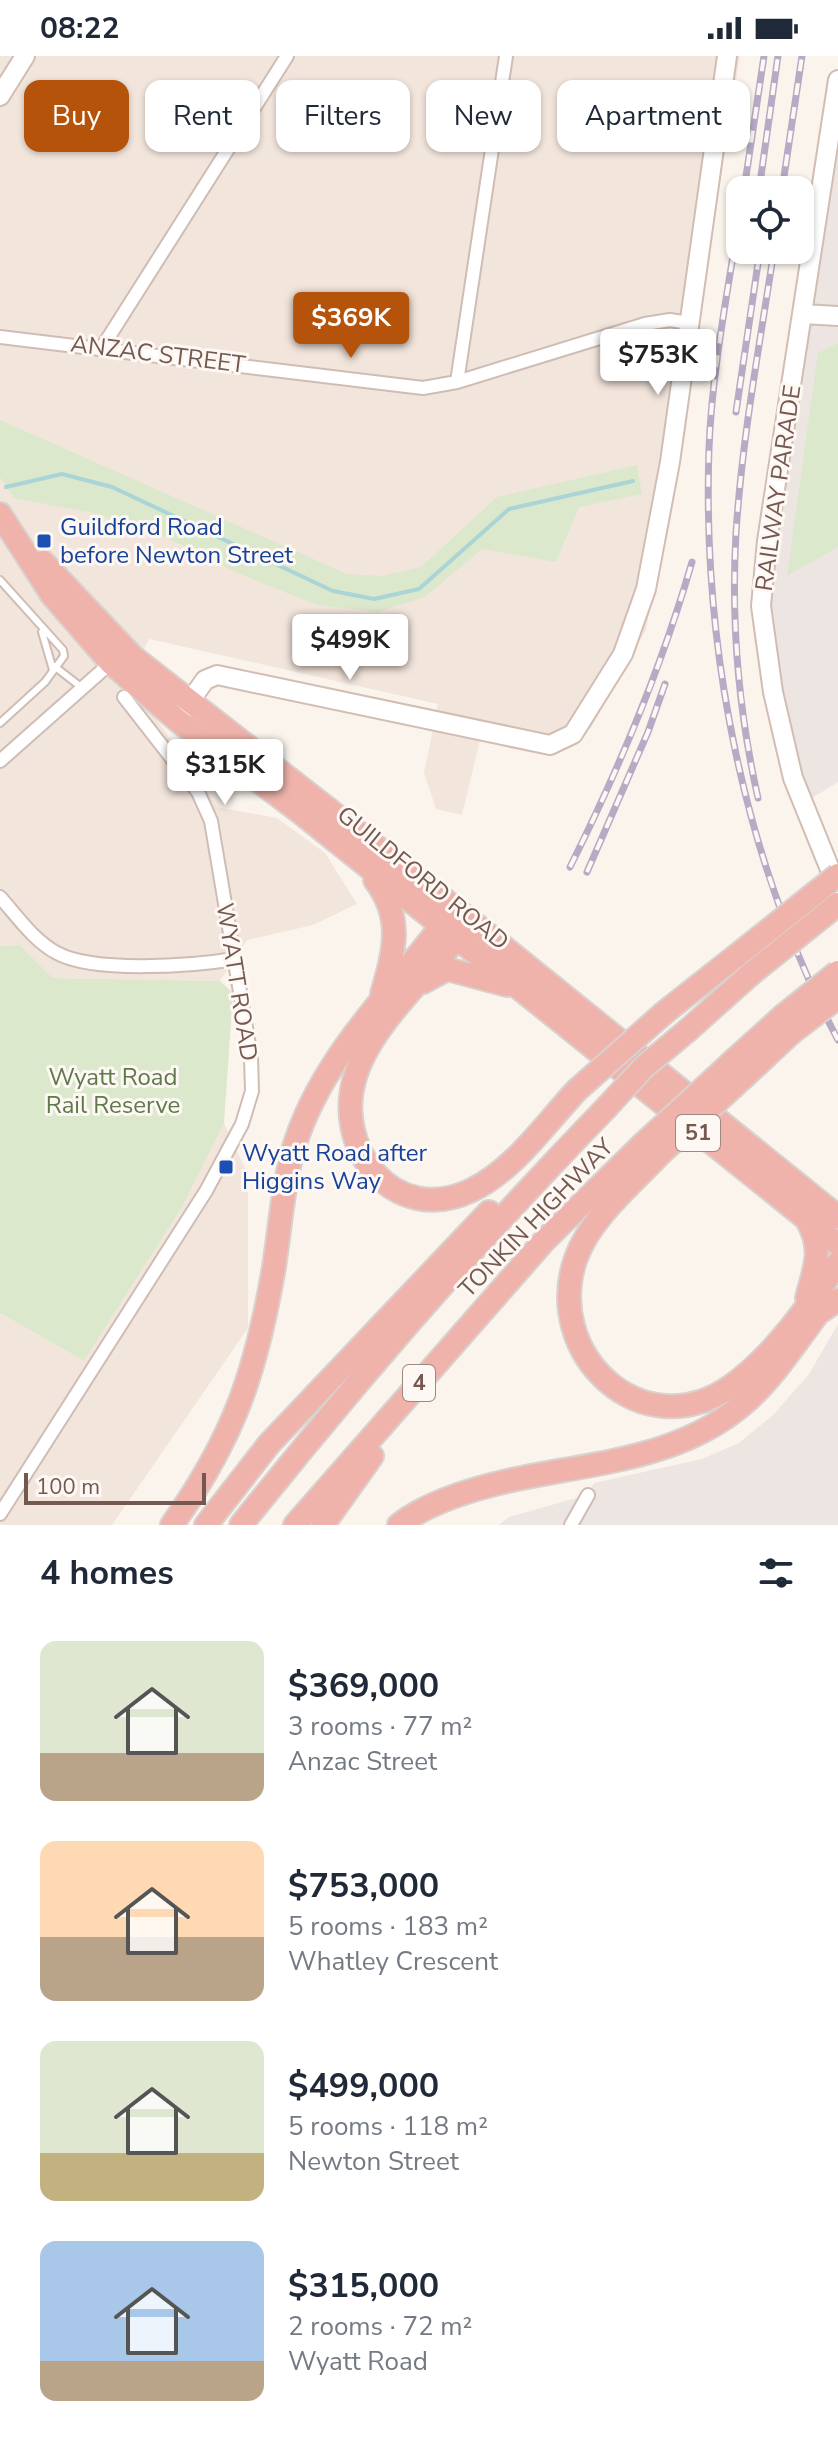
<!DOCTYPE html>
<html lang="en">
<head>
<meta charset="utf-8">
<style>
	:root { --surface:#fff; --page:#f2f2f3; --text:#1f2937; --muted:#747a83; --accent:#b45309 }
	body { margin:0; font-family:"Nunito Sans",sans-serif; background:var(--page); color:var(--text); height:100vh; display:flex; flex-direction:column; font-size:30px; white-space:nowrap }
	* { box-sizing:border-box; margin:0 }
	p { font-size:26px; color:var(--muted) }
	.icon { flex:none; width:44px; height:44px; fill:none; stroke:currentColor; stroke-width:2; stroke-linecap:round; stroke-linejoin:round }
	.map { position:relative; height:1469px; overflow:hidden }
	.drawer { display:flex; flex-direction:column; background:var(--surface); flex:1 }
	.drawer>* { flex:none }
	.hud { position:absolute; left:24px; top:24px; width:790px; height:72px; display:flex; gap:16px }
	.fabs { position:absolute; left:726px; top:120px; display:grid; gap:16px }
	.fabs a { display:grid; place-items:center; width:88px; height:88px; border-radius:16px; background:var(--surface); box-shadow:0 2px 6px #0004; font-size:40px }
	.scale { position:absolute; left:24px; bottom:20px; width:182px; box-sizing:border-box; padding-left:8px; border:4px solid #755951; border-top:0; font-size:22px; line-height:28px; white-space:nowrap; color:#755951; -webkit-text-stroke:6px #fef8f4; paint-order:stroke }
	.price { position:absolute; translate:-50% -68px; padding:0 18px; border-radius:8px; background:#fff; color:#222; font-size:26px; line-height:52px; filter:drop-shadow(0 2px 4px #0008) }
	.price::after { content:''; position:absolute; left:50%; top:48px; width:24px; height:18px; margin-left:-12px; background:inherit; clip-path:polygon(0 0,100% 0,50% 100%) }
	.price.on { background:var(--accent); color:#fff }
	ul { padding:0; list-style:none }
	li { display:flex; align-items:center; gap:24px; height:200px; padding:0 40px }
	li span { display:grid; place-items:center; flex:none; width:224px; height:160px; border-radius:16px; color:#555 }
	li>.icon { margin-inline-start:auto }
	span .icon { width:96px; height:96px; fill:#fffc; stroke-width:1 }
	li b { font-size:34px }
	h2 { display:flex; justify-content:space-between; align-items:center; height:96px; padding:0 40px; font-size:34px }
	.pill { padding:0 28px; border-radius:16px; background:var(--surface); box-shadow:0 2px 6px #0004; font-size:28px; line-height:72px }
	.pill.on { background:var(--accent); color:#fff }
	.status { display:flex; justify-content:space-between; align-items:center; height:56px; padding:0 40px; background:var(--surface); direction:ltr }
	.status svg { height:22px; fill:currentColor }
	.map>svg:first-child { display:block }
	.residential { fill:#f2e5dc }
	.industrial { fill:#ece5e2 }
	.green { fill:#dbe8cc }
	.lines { fill:none; stroke-linecap:round; stroke-linejoin:round }
	.stream { stroke:#aad4d5; stroke-width:4 }
	.lane-casing { stroke:#cfbdb5; stroke-width:10 }
	.street-casing { stroke:#cfbdb5; stroke-width:16 }
	.secondary-casing { stroke:#d2bdb3; stroke-width:22 }
	.highway-casing { stroke:#d8d1ce; stroke-width:26 }
	.lane { stroke:#fff; stroke-width:6 }
	.street { stroke:#fff; stroke-width:12 }
	.secondary { stroke:#fff; stroke-width:18 }
	.highway { stroke:#efb3ab; stroke-width:22 }
	.rail-casing { stroke:#b6abc5; stroke-width:7 }
	.rail { stroke:#fef8f4; stroke-width:4; stroke-dasharray:12; stroke-linecap:butt }
	.highway-bridge-casing { stroke:#d8d1ce; stroke-width:26; stroke-linecap:butt }
	.highway-bridge { stroke:#efb3ab; stroke-width:22 }
	.transit-dot { fill:#1a4fb4; stroke:#fef8f4; stroke-width:3 }
	.labels { text-anchor:middle; dominant-baseline:central; stroke-width:6; stroke-linejoin:round; paint-order:stroke }
	.shield { fill:#fef8f4; stroke:#9e8982; stroke-width:2 }
	.shield-label { font-size:22px; font-weight:bold; fill:#755951 }
	.street-label { font-size:24px; fill:#755951; stroke:#fef8f4 }
	.transit-label { font-size:24px; fill:#164399; stroke:#fef8f4; text-anchor:start }
	.park-label { font-size:24px; fill:#5e794a; stroke:#fef8f4 }
</style>
</head>
<body>
<div class="status"><b>08:22</b><svg viewBox="0 0 49 12"><path d="M0 12V9h3v3zM5 12V6h3v6zM10 12V3h3v9zM15 12V0h3v12zM26 1h20v11H26zM47 4h2v5h-2z"/></svg></div>
<div class="map">
<svg width="838" height="1469" viewBox="0 0 838 1469">
	<rect width="100%" height="100%" fill="#fbf4ed"/>
	<path class="residential" d="M0 0H740L672 436 646 574 591 672 557 698 480 684 462 759 436 753 424 717 438 648 149 583 126 629 151 655 217 751 277 762 325 797 357 848 313 869 247 884 220 925 53 922 20 889 0 890Z
		M224 1067 248 1119V1272L112 1469H0V1257L84 1305 182 1151Z"/>
	<path class="industrial" d="M838 42V726L804 747 761 557Z
		M838 1268V1469H499L509 1461 587 1439 594 1427 702 1403 739 1387 774 1358 809 1318Z"/>
	<path class="green" d="M838 287V491L787 520 818 297Z
		M0 364 347 518 381 520 421 511 497 441 637 409 642 438 579 451 556 506 482 493 425 541 378 556 317 549 240 518 161 479 94 457 14 442 0 421Z
		M20 889 53 922 220 925 233 937 224 1067 182 1151 84 1305 0 1257V890Z"/>
	<g class="lines">
		<path class="stream" d="M6 431 62 418 112 431 333 535 374 543 419 533 509 453 633 425"/>
		<g class="lane-casing">
			<path id="lane" d="M0 524 63 594 64 600 45 626 0 667
				M42 576 53 614
				M54 610 81 631"/>
		</g>
		<g class="street-casing">
			<path id="street" d="M0 281 423 332 457 326 645 268 670 264 689 267
				M103 290 287 0
				M457 326 506 0
				M0 705 114 604
				M0 841C17 860 34 885 57 897 93 917 193 910 234 903
				M0 1458 206 1135 242 1068 252 1035 251 1001 211 765 198 736 124 641
				M571 1469 588 1439"/>
		</g>
		<g class="secondary-casing">
			<path id="secondary" d="M838 24 767 485 761 550 773 636 793 722 838 833
				M0 40 25 0
				M803 258 838 260
				M183 655 205 624 217 619 550 689 573 678 623 598 646 533 670 406 727 0"/>
		</g>
		<g class="highway-casing">
			<path id="highway" d="M0 458 52 539 111 607 177 664 300 756 838 1188
				M43 506 133 601 455 852 838 1161
				M375 824C404 862 394 896 382 938
				M465 872C432 915 373 966 356 1018 331 1091 394 1172 472 1134 514 1114 546 1067 577 1034
				M423 926 447 913 507 929
				M664 957 740 897
				M688 974 753 916
				M730 1008 783 960
				M745 1020 791 977
				M660 1098C632 1128 590 1162 576 1202 542 1297 641 1392 730 1331 774 1300 808 1250 838 1207
				M807 1164C824 1194 815 1210 807 1242
				M818 1257 838 1244
				M172 1469C234 1381 256 1317 274 1211 280 1172 283 1129 294 1091 322 1000 394 934 449 860
				M206 1469 269 1388 489 1156
				M241 1469C356 1325 477 1185 606 1052
				M295 1469 544 1185 643 1088
				M323 1469 372 1400
				M399 1469C429 1445 476 1432 512 1424 595 1406 686 1403 751 1341 776 1317 795 1288 816 1260"/>
		</g>
		<use href="#lane" class="lane"/>
		<use href="#street" class="street"/>
		<use href="#secondary" class="secondary"/>
		<use href="#highway" class="highway"/>
		<g class="rail-casing">
			<path id="rail" d="M744 134 764 0
				M759 134 778 0
				M782 134 802 0
				M740 157C728 234 712 314 709 392 702 594 744 804 838 984
				M736 356 760 194
				M758 742C739 657 731 564 736 477 742 382 760 287 774 194
				M570 811C620 711 661 613 692 506
				M587 816 648 676 665 628"/>
		</g>
		<use href="#rail" class="rail"/>
		<g class="highway-bridge-casing">
			<path id="highway-bridge" d="M740 897 838 819
				M753 916 838 848
				M783 960 838 916
				M791 977 838 941
				M577 1034 664 957
				M606 1052 644 1011 688 974
				M643 1088 730 1008
				M660 1098 745 1020"/>
		</g>
		<use href="#highway-bridge" class="highway-bridge"/>
	</g>
	<g class="transit-dot">
		<rect x="36" y="477" width="16" height="16" rx="4"/>
		<rect x="218" y="1103" width="16" height="16" rx="4"/>
	</g>
	<g class="labels">
		<g class="shield">
			<rect x="676" y="1059" width="44" height="36" rx="6"/>
			<rect x="403" y="1309" width="32" height="36" rx="6"/>
		</g>
		<g class="shield-label">
			<text x="698" y="1077">51</text>
			<text x="419" y="1327">4</text>
		</g>
		<g class="street-label">
			<text transform="translate(158 298) rotate(7)">ANZAC STREET</text>
			<text transform="translate(778 432) rotate(-82)">RAILWAY PARADE</text>
			<text transform="translate(423 822) rotate(39)">GUILDFORD ROAD</text>
			<text transform="translate(237 926) rotate(81)">WYATT ROAD</text>
			<text transform="translate(536 1162) rotate(-46)">TONKIN HIGHWAY</text>
		</g>
		<g class="transit-label">
			<text x="60" y="471">Guildford Road<tspan x="60" dy="28">before Newton Street</tspan></text>
			<text x="242" y="1097">Wyatt Road after<tspan x="242" dy="28">Higgins Way</tspan></text>
		</g>
		<g class="park-label">
			<text x="113" y="1021">Wyatt Road<tspan x="113" dy="28">Rail Reserve</tspan></text>
		</g>
	</g>
</svg>
<div class="fabs">
<a><svg class="icon" aria-label="locate" viewBox="0 0 24 24"><circle cx="12" cy="12" r="6"/><path d="M12 2v4M12 18v4M2 12h4M18 12h4"/></svg></a>
</div>
<div class="scale">100 m</div>
<b class="price on" style="left:351px;top:304px">$369K</b>
<b class="price" style="left:658px;top:341px">$753K</b>
<b class="price" style="left:350px;top:626px">$499K</b>
<b class="price" style="left:225px;top:751px">$315K</b>
<div class="hud">
<a class="pill on">Buy</a>
<a class="pill">Rent</a>
<a class="pill">Filters</a>
<a class="pill">New</a>
<a class="pill">Apartment</a>
</div>
</div>
<section class="drawer">
<h2>4 homes<svg class="icon" aria-label="filters" viewBox="0 0 24 24"><path d="M4 7h16M4 17h16"/><circle cx="9" cy="7" r="2"/><circle cx="15" cy="17" r="2"/></svg></h2>
<ul>
<li><span style="background:linear-gradient(#dfe7d0 70%,#b9a48a 0)"><svg class="icon" aria-label="home" viewBox="0 0 24 24"><path d="M3 11l9-7 9 7M6 9v11h12V9"/></svg></span><div><b>$369,000</b><p>3 rooms · 77 m²</p><p>Anzac Street</p></div></li>
<li><span style="background:linear-gradient(#ffd9b3 60%,#b9a48a 0)"><svg class="icon" aria-label="home" viewBox="0 0 24 24"><path d="M3 11l9-7 9 7M6 9v11h12V9"/></svg></span><div><b>$753,000</b><p>5 rooms · 183 m²</p><p>Whatley Crescent</p></div></li>
<li><span style="background:linear-gradient(#dfe7d0 70%,#c2b280 0)"><svg class="icon" aria-label="home" viewBox="0 0 24 24"><path d="M3 11l9-7 9 7M6 9v11h12V9"/></svg></span><div><b>$499,000</b><p>5 rooms · 118 m²</p><p>Newton Street</p></div></li>
<li><span style="background:linear-gradient(#a9c7e8 75%,#b9a48a 0)"><svg class="icon" aria-label="home" viewBox="0 0 24 24"><path d="M3 11l9-7 9 7M6 9v11h12V9"/></svg></span><div><b>$315,000</b><p>2 rooms · 72 m²</p><p>Wyatt Road</p></div></li>
</ul>
</section>
</body>
</html>
